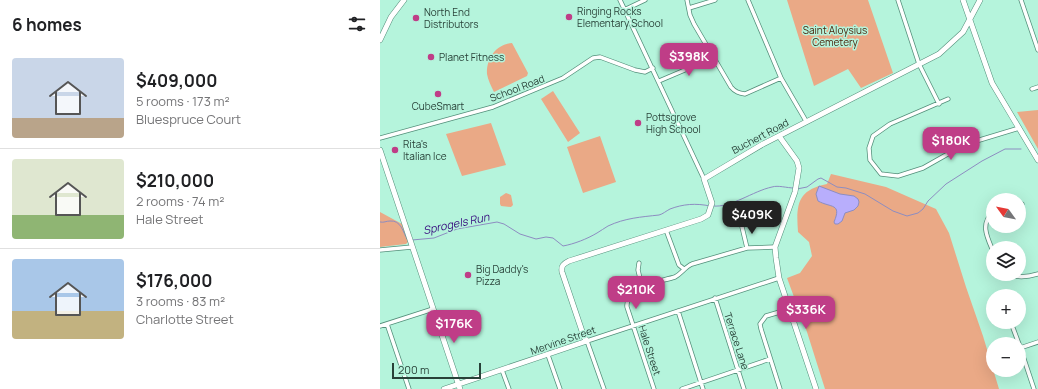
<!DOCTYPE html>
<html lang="en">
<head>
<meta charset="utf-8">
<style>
	:root { --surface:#fff; --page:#f2f2f2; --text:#202124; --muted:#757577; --line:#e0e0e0; --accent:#bf3d87 }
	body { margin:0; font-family:Manrope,sans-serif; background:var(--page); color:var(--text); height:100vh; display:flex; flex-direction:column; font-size:15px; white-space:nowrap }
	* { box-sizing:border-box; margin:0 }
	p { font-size:13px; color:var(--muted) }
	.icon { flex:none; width:22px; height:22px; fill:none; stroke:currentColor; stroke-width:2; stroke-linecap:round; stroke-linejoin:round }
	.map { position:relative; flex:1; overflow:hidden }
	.side { display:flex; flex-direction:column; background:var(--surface); width:380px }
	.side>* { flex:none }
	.needle { width:26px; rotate:303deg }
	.fabs { position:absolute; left:606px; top:193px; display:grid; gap:8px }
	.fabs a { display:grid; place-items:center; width:40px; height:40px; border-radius:50%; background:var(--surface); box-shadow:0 4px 16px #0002; font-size:20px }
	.scale { position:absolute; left:12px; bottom:10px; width:89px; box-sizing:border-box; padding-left:4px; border:2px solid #284138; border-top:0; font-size:11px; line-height:14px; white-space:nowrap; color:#284138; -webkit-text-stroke:3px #b5f4dc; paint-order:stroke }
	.price { position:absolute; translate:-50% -34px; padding:0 9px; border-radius:8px; background:var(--accent); color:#fff; font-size:13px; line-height:26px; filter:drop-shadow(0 1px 2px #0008) }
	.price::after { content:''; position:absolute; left:50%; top:24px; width:12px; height:9px; margin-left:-6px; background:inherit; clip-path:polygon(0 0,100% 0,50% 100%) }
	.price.on { background:#222; color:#fff }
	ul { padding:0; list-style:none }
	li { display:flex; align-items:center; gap:12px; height:100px; padding:0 12px }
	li+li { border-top:1px solid var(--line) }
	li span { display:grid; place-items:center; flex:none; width:112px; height:80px; border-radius:4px; color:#555 }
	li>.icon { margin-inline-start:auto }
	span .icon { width:48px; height:48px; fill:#fffc; stroke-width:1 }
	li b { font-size:17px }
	h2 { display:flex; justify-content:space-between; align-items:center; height:48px; padding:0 12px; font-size:17px }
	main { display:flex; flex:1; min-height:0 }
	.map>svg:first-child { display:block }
	.green { fill:#eaa986 }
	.water { fill:#b8aefc; stroke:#8d8dc1 }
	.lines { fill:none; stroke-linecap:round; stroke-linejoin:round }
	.stream { stroke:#8d8dc1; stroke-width:1 }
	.street-casing { stroke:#538f7a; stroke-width:5 }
	.secondary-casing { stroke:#538f7a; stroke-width:6 }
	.street { stroke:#fff; stroke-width:3.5 }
	.secondary { stroke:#fff; stroke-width:5 }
	.poi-dot { fill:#bf3d87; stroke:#b5f4dc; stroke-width:1.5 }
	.labels { text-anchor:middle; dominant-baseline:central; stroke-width:3; stroke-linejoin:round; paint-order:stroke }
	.poi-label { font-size:10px; fill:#284138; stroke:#b5f4dc; text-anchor:start }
	.park-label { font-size:10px; fill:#4b250d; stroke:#b5f4dc }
	.street-label { font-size:10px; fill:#284138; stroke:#b5f4dc }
	.water-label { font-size:11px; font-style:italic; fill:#360a7e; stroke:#b5f4dc }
</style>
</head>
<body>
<main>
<section class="side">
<h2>6 homes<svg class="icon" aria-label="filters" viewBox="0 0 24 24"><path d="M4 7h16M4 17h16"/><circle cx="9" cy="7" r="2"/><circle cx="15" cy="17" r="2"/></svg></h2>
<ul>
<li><span style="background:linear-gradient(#c9d6e8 75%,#b9a48a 0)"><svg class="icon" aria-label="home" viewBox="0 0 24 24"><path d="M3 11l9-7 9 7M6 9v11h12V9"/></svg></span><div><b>$409,000</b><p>5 rooms · 173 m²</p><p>Bluespruce Court</p></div></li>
<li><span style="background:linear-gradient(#dfe7d0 70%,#8fb573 0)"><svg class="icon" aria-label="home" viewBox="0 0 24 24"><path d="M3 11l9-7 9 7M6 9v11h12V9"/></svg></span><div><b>$210,000</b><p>2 rooms · 74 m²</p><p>Hale Street</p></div></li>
<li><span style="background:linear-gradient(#a9c7e8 65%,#c2b280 0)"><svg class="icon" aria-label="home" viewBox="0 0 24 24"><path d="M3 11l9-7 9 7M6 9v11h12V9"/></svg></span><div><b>$176,000</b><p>3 rooms · 83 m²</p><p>Charlotte Street</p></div></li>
</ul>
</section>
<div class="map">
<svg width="658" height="389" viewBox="0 0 658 389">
	<rect width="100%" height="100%" fill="#b5f4dc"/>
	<path class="green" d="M407 0H488L513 73 481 88 468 69 434 86Z
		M132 43 148 73 147 76 114 92C111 86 108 80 107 74 106 59 116 44 132 43Z
		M173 91 200 133 188 142 161 99Z
		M658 110V149L637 112Z
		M111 123 126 165 82 176 66 134Z
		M220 136 236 182 203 193 187 147Z
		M451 174 506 187 556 209 569 233 586 287 603 336 619 389H445L427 332 407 278 420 273 432 256 429 242 418 232C416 205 417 190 447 184Z
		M126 193 131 195 133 205 131 207 121 206 120 204V197Z
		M0 212 22 224 28 242 26 244 0 247Z"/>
	<path class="water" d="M439 186 460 194 474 196 478 199 479 202 478 206 474 210 465 213 462 221 458 224H455L454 222C462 203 451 208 438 201L436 194Z"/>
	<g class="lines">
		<path class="stream" d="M417 189 427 187 438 179 441 178 457 187 466 188 485 194 513 211 527 216 538 213 543 209 548 201 566 184 602 161 625 149H641
			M333 206C351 208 373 191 392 187 398 185 407 188 414 188
			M0 222C4 223 6 221 10 221 21 220 23 232 27 239
			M32 240 54 238 77 229 117 222 124 224 140 234 156 239 166 237 173 238 183 246C194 244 207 239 217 233 221 231 224 228 228 226 245 218 261 217 279 215 283 214 286 211 290 209 303 204 316 203 330 206"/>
		<g class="street-casing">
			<path id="street" d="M240 0 324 179
				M307 0 310 15 314 24 351 87C355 92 359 93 365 94L401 78
				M368 0 401 78 426 121
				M518 0 539 64 559 104
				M641 0 658 50
				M309 8 335 0
				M244 10 265 0
				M279 81 333 58
				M652 89 658 87
				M568 99 510 124 493 136 489 148 490 160 501 174 518 176 543 168 566 155 593 142 639 128
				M0 138 113 107 183 78 213 58 220 57 255 70 265 72 273 68
				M639 204H642
				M613 212C600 224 607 237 613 251
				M362 227 367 248
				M286 230 299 265 304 269
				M0 250 32 247
				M259 263 258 270 262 287
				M627 274C637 278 648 277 658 274
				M335 298 364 389
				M298 311 323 389
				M7 324 29 389
				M0 326 53 309
				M633 328 639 344
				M639 344 654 389
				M640 348 658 342
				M168 355 180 389
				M122 370 129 389
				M224 389 207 341 399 278
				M274 389 247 307C245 285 279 282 295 277 302 273 305 267 312 264L367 248 395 247
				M302 389 390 359
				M400 389 381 329 380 324 386 316 410 309"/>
		</g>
		<g class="secondary-casing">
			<path id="secondary" d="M583 0 612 83 658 160
				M0 40 11 17 24 0
				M399 136 417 161 419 168 415 192 395 247 396 258 399 278 436 389
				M0 150 80 389
				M64 389 207 341 204 337 182 272C181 266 183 264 189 261L321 219 328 215 332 203 324 179 383 144 559 54 583 32 600 0"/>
		</g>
		<use href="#street" class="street"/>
		<use href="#secondary" class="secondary"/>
	</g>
	<g class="poi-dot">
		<circle cx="189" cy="17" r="4"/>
		<circle cx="36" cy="18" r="4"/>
		<circle cx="51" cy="57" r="4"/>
		<circle cx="58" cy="94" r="4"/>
		<circle cx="258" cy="123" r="4"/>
		<circle cx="15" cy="150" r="4"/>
		<circle cx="88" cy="275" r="4"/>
	</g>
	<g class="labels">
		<g class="poi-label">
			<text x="197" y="11">Ringing Rocks<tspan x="197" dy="12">Elementary School</tspan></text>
			<text x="44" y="12">North End<tspan x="44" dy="12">Distributors</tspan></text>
			<text x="59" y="57">Planet Fitness</text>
			<text x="58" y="106" text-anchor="middle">CubeSmart</text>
			<text x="266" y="117">Pottsgrove<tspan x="266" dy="12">High School</tspan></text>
			<text x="23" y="144">Rita's<tspan x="23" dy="12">Italian Ice</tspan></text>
			<text x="96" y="269">Big Daddy's<tspan x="96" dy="12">Pizza</tspan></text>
		</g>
		<g class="park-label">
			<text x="455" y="30">Saint Aloysius<tspan x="455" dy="12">Cemetery</tspan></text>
		</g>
		<g class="street-label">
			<text transform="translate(137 88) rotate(-21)">School Road</text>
			<text transform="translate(380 136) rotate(-28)">Buchert Road</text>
			<text transform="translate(183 340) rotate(-19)">Mervine Street</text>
			<text transform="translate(357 341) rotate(72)">Terrace Lane</text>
			<text transform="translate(270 350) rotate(72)">Hale Street</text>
		</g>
		<g class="water-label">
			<text transform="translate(76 223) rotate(-12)">Sprogels Run</text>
		</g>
	</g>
</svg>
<div class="fabs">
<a><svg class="needle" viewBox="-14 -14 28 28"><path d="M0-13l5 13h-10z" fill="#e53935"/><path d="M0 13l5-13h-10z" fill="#757577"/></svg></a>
<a><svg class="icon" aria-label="layers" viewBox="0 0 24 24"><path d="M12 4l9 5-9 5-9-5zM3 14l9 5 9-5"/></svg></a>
<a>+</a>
<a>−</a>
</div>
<div class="scale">200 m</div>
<b class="price" style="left:309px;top:77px">$398K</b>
<b class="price" style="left:571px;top:161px">$180K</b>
<b class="price on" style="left:372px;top:235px">$409K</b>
<b class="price" style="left:256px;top:310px">$210K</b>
<b class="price" style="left:426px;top:330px">$336K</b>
<b class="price" style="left:74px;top:344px">$176K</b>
</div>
</main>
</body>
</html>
